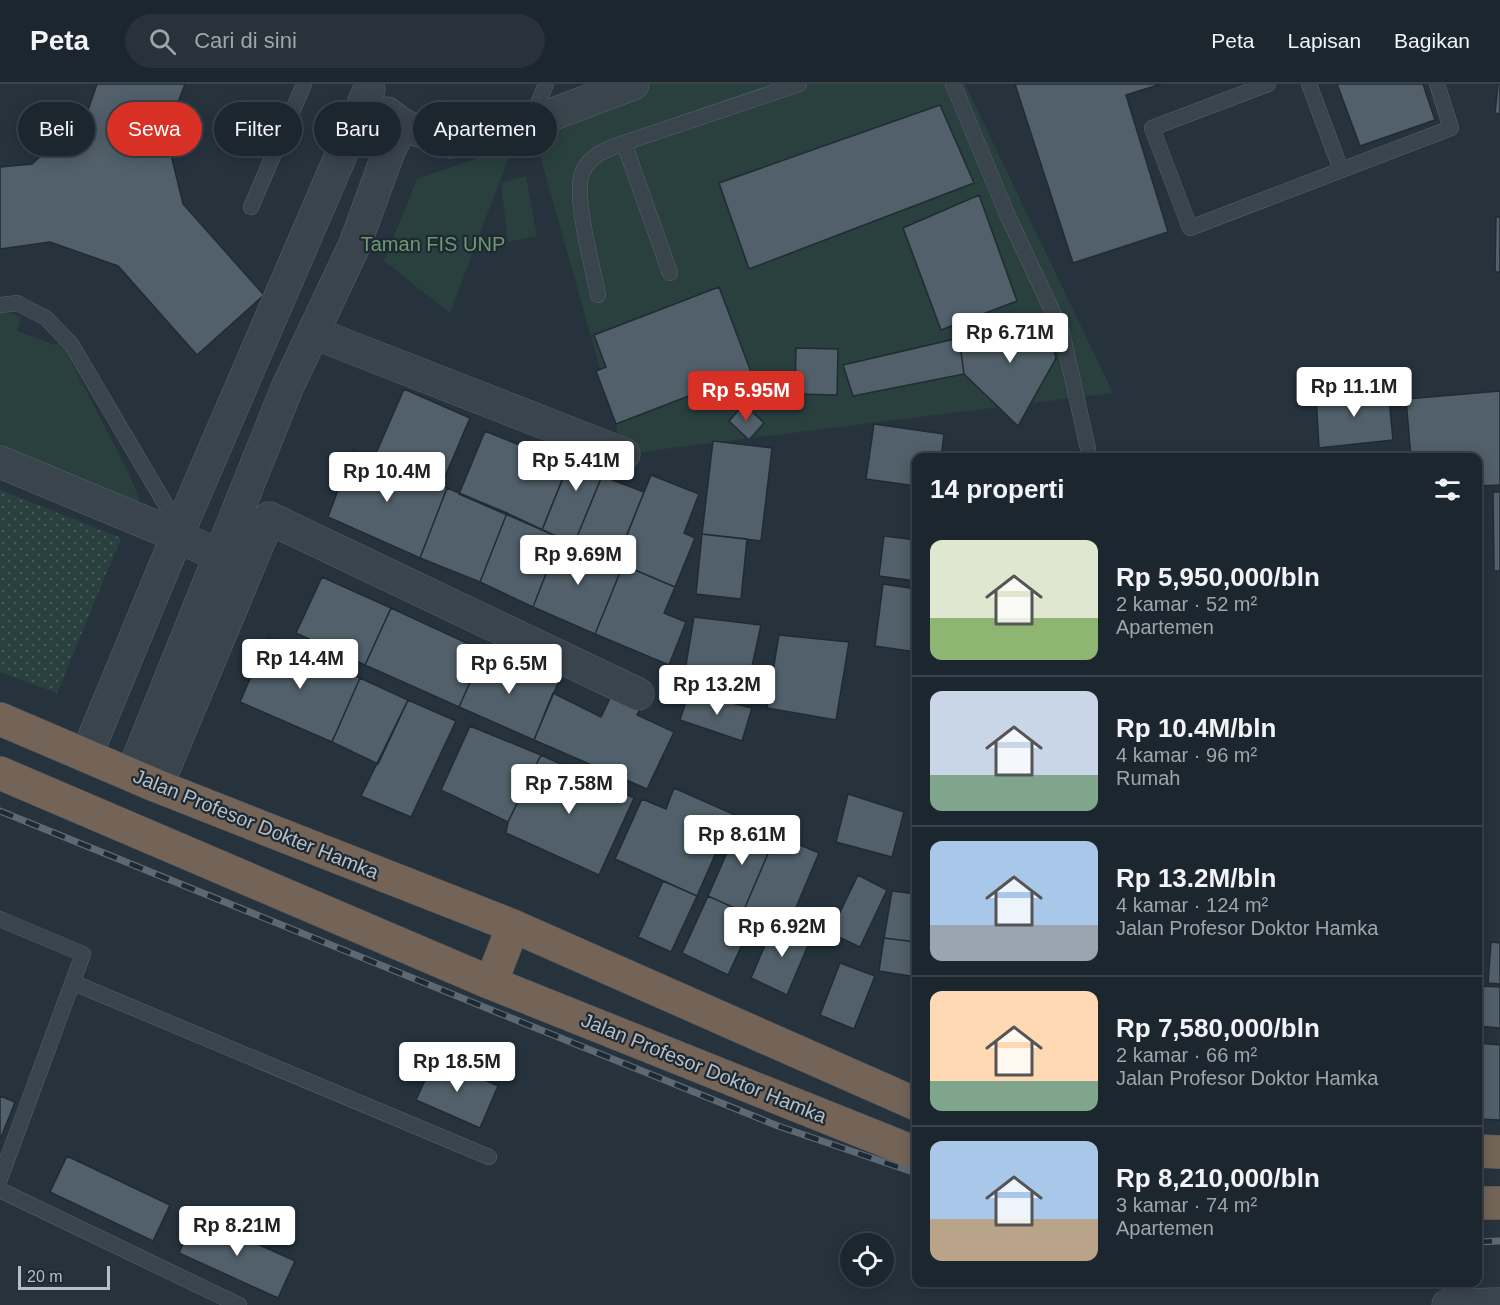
<!DOCTYPE html>
<html lang="id">
<head>
<meta charset="utf-8">
<style>
	:root { --surface:#1c262e; --page:#29323a; --text:#f1f3f6; --muted:#a0a5aa; --line:#3a434a; --accent:#d93025 }
	body { margin:0; font-family:Helvetica,sans-serif; background:var(--page); color:var(--text); height:100vh; display:flex; flex-direction:column; font-size:22px; white-space:nowrap }
	* { box-sizing:border-box; margin:0 }
	p { font-size:20px; color:var(--muted) }
	.icon { flex:none; width:33px; height:33px; fill:none; stroke:currentColor; stroke-width:2; stroke-linecap:round; stroke-linejoin:round }
	.map { position:relative; flex:1; overflow:hidden }
	.panel { position:absolute; left:912px; top:369px; width:570px; height:834px; display:flex; flex-direction:column; background:var(--surface); border-radius:12px; box-shadow:0 3px 15px #0003,0 0 0 2px var(--line) }
	.panel>* { flex:none }
	.banner { position:absolute; left:18px; top:18px; width:570px; height:54px; display:flex; gap:12px }
	.buttons { position:absolute; left:840px; top:1149px; display:grid; gap:12px }
	.buttons a { display:grid; place-items:center; width:54px; height:54px; border-radius:50%; background:var(--surface); box-shadow:0 3px 15px #0003,0 0 0 2px var(--line); font-size:30px }
	.scale { position:absolute; left:18px; bottom:15px; width:92px; box-sizing:border-box; padding-left:6px; border:3px solid #b6bfc8; border-top:0; font-size:16px; line-height:21px; white-space:nowrap; color:#b6bfc8; -webkit-text-stroke:4px #1f2932; paint-order:stroke }
	.price { position:absolute; translate:-50% -51px; padding:0 14px; border-radius:6px; background:#fff; color:#222; font-size:20px; line-height:39px; filter:drop-shadow(0 2px 3px #0008) }
	.price::after { content:''; position:absolute; left:50%; top:36px; width:18px; height:14px; margin-left:-9px; background:inherit; clip-path:polygon(0 0,100% 0,50% 100%) }
	.price.active { background:var(--accent); color:#fff }
	ul { padding:0; list-style:none }
	li { display:flex; align-items:center; gap:18px; height:150px; padding:0 18px }
	li+li { border-top:2px solid var(--line) }
	li span { display:grid; place-items:center; flex:none; width:168px; height:120px; border-radius:12px; color:#555 }
	li>.icon { margin-inline-start:auto }
	span .icon { width:72px; height:72px; fill:#fffc; stroke-width:1 }
	li b { font-size:26px }
	h2 { display:flex; justify-content:space-between; align-items:center; height:72px; padding:0 18px; font-size:26px }
	.pill { padding:0 21px; border-radius:27px; background:var(--surface); box-shadow:0 3px 15px #0003,0 0 0 2px var(--line); font-size:21px; line-height:54px }
	.pill.active { background:var(--accent); color:#fff }
	header { display:flex; align-items:center; gap:36px; box-sizing:border-box; height:84px; padding:0 30px; background:var(--surface); border-bottom:2px solid var(--line) }
	header strong { font-size:28px }
	nav { display:flex; gap:33px; margin-inline-start:auto; font-size:21px }
	.search { width:420px; height:54px; background:var(--page); display:flex; align-items:center; gap:15px; box-sizing:border-box; padding:0 21px; border-radius:33px; color:var(--muted); font-size:22px }
	.map>svg:first-child { display:block }
	.grass { fill:url(#grass-dots) }
	.green { fill:#29403f }
	.building { fill:#51606a; stroke:#212b34; stroke-width:1.5 }
	.lines { fill:none; stroke-linecap:round; stroke-linejoin:round }
	.lane-casing { stroke:#58626b; stroke-width:16 }
	.street-casing { stroke:#58626b; stroke-width:33 }
	.highway-casing { stroke:#454f58; stroke-width:34 }
	.lane { stroke:#3a444d; stroke-width:15 }
	.street { stroke:#3a444d; stroke-width:32 }
	.highway { stroke:#736457; stroke-width:33 }
	.rail-casing { stroke:#5c6974; stroke-width:7 }
	.rail { stroke:#1f2932; stroke-width:4.5; stroke-dasharray:14; stroke-linecap:butt }
	.labels { text-anchor:middle; dominant-baseline:central; stroke-width:4.5; stroke-linejoin:round; paint-order:stroke }
	.park-label { font-size:20px; fill:#6e9872; stroke:#1f2932 }
	.street-label { font-size:20px; fill:#b6bfc8; stroke:#1f2932 }
</style>
</head>
<body>
<header>
<strong>Peta</strong>
<div class="search"><svg class="icon" aria-label="search" viewBox="0 0 24 24"><circle cx="10" cy="10" r="6"/><path d="M15 15l6 6"/></svg>Cari di sini</div>
<nav><a>Peta</a><a>Lapisan</a><a>Bagikan</a></nav>
</header>
<div class="map">
<svg width="1500" height="1221" viewBox="0 0 1500 1221">
	<defs>
		<pattern id="grass-dots" width="8" height="8" patternUnits="userSpaceOnUse" patternTransform="scale(1.5)"><rect width="8" height="8" fill="#29403f"/><path d="M2 2h.1M6 6h.1" fill="none" stroke="#465a59" stroke-width="1.8" stroke-linecap="round"/></pattern>
	</defs>
	<rect width="100%" height="100%" fill="#26333d"/>
	<path class="grass" d="M0 406 121 454 57 609 0 588Z"/>
	<path class="green" d="M626 0H965L1113 309 624 370 530 36Z
		M513 62 450 229 384 177 417 95Z
		M526 92 537 152 508 158 501 99Z
		M0 224 21 233 17 247 55 261 60 257 129 389 139 415 137 419 0 364Z"/>
	<path class="building" d="M97 0H185L166 50 183 120 264 211 197 271 118 182 50 158 0 165V83L32 80 87 29Z
		M1015 0H1161L1126 11 1168 148 1073 179Z
		M1337 0H1423L1435 36 1360 62Z
		M1498 0H1500V30L1495 29Z
		M940 21 974 99 749 185 719 99Z
		M979 111 1017 217 941 246 903 144Z
		M1496 133H1500V188H1495Z
		M719 203 751 288 616 340 596 287 606 283 594 251Z
		M1048 233 1056 274 1018 342 964 290 959 254Z
		M959 254 964 290 853 312 843 281Z
		M796 264 838 265 837 311 795 310Z
		M1388 304 1393 356 1319 364 1316 311Z
		M404 305 470 334 441 402 374 374Z
		M1500 307V401L1478 402V374H1411L1406 315Z
		M744 320 764 339 749 356 729 337Z
		M874 340 944 350 941 374H916V402L866 395Z
		M485 347 568 381 542 446 459 410Z
		M578 357 611 370 574 460 542 446Z
		M713 357 772 364 761 457 702 450Z
		M353 366 447 404 420 474 328 433Z
		M651 391 699 410 684 449 695 454 675 503 616 478Z
		M602 392 644 408 616 478 574 460Z
		M447 404 507 429 480 498 420 474Z
		M1493 408H1500V487H1494Z
		M507 429 560 454 533 523 480 498Z
		M702 450 747 455 741 515 696 510Z
		M884 452 916 456V497L879 492Z
		M560 454 623 481 595 550 533 523Z
		M623 481 675 503 664 529 686 538 669 581 595 550Z
		M322 493 391 524 365 581 296 549Z
		M883 500 916 505V568L875 562Z
		M391 524 484 567 459 623 365 581Z
		M694 533 761 541 748 600 684 593Z
		M779 551 849 558 836 636 767 624Z
		M268 553 360 594 332 658 240 618Z
		M484 567 558 599 534 656 459 623Z
		M360 594 408 616 378 680 332 658Z
		M613 608 641 622 637 631 674 648 647 705 534 656 553 609 601 633Z
		M689 608 752 624 742 657 680 636Z
		M408 616 456 637 411 733 361 712Z
		M470 642 541 671 508 738 441 706Z
		M541 671 634 714 599 791 506 749 508 738Z
		M674 704 733 730 697 812 615 775 642 715 666 725Z
		M848 710 904 728 892 773 836 758Z
		M741 737 776 751 743 828 708 812Z
		M776 751 819 769 786 847 743 828Z
		M858 791 887 806 860 863 830 849Z
		M663 797 697 812 671 868 638 853Z
		M892 807 916 810V858L884 854Z
		M708 812 755 833 728 891 682 869Z
		M788 841 812 852 787 911 751 894 773 842 786 847Z
		M884 854 916 858V893L879 887Z
		M1491 858 1500 859V900L1488 899Z
		M840 879 875 892 854 945 820 931Z
		M1478 902 1500 903V944L1478 942Z
		M1478 959 1500 961V1036L1478 1035Z
		M435 974 498 1002 480 1044 416 1016Z
		M0 1012 15 1018 0 1056Z
		M67 1072 170 1121 153 1157 50 1108Z
		M196 1132 295 1177 278 1214 179 1169Z"/>
	<g class="lines">
		<g class="lane-casing">
			<path id="lane" d="M953 0 1007 130 1062 248 1088 365
				M1268 0 1152 44 1190 144 1451 44 1437 0
				M1309 0 1341 86
				M531 36 546 0
				M624 59 670 189
				M251 123 304 0
				M598 211C593 184 572 109 583 87 591 70 608 65 624 59L799 0
				M0 221 17 219 46 234 71 260 180 445
				M0 835 83 870 0 1095
				M74 899 489 1073
				M0 1106 239 1221"/>
		</g>
		<g class="street-casing">
			<path id="street" d="M387 29 403 41 450 58 492 53 633 0
				M314 249 624 370
				M0 378 178 452 219 472
				M86 672 180 445 369 6
				M132 690 287 304 355 160 389 67 403 41
				M157 702 269 434 638 610
				M1448 1221 1500 1220"/>
		</g>
		<g class="highway-casing">
			<path id="highway" d="M0 635 157 702 513 842 916 1020
				M0 689 491 899 916 1069
				M491 899 513 842
				M1478 1067 1500 1068
				M1478 1119H1500"/>
		</g>
		<use href="#lane" class="lane"/>
		<use href="#street" class="street"/>
		<use href="#highway" class="highway"/>
		<g class="rail-casing">
			<path id="rail" d="M0 727 778 1042 916 1089
				M1478 1158 1500 1157"/>
		</g>
		<use href="#rail" class="rail"/>
	</g>
	<g class="labels">
		<g class="park-label">
			<text x="433" y="160">Taman FIS UNP</text>
		</g>
		<g class="street-label">
			<text transform="translate(256 740) rotate(22)">Jalan Profesor Dokter Hamka</text>
			<text transform="translate(704 984) rotate(22)">Jalan Profesor Doktor Hamka</text>
		</g>
	</g>
</svg>
<div class="buttons">
<a><svg class="icon" aria-label="locate" viewBox="0 0 24 24"><circle cx="12" cy="12" r="6"/><path d="M12 2v4M12 18v4M2 12h4M18 12h4"/></svg></a>
</div>
<div class="scale">20 m</div>
<b class="price" style="left:1010px;top:280px">Rp 6.71M</b>
<b class="price" style="left:1354px;top:334px">Rp 11.1M</b>
<b class="price active" style="left:746px;top:338px">Rp 5.95M</b>
<b class="price" style="left:576px;top:408px">Rp 5.41M</b>
<b class="price" style="left:387px;top:419px">Rp 10.4M</b>
<b class="price" style="left:578px;top:502px">Rp 9.69M</b>
<b class="price" style="left:300px;top:606px">Rp 14.4M</b>
<b class="price" style="left:509px;top:611px">Rp 6.5M</b>
<b class="price" style="left:717px;top:632px">Rp 13.2M</b>
<b class="price" style="left:569px;top:731px">Rp 7.58M</b>
<b class="price" style="left:742px;top:782px">Rp 8.61M</b>
<b class="price" style="left:782px;top:874px">Rp 6.92M</b>
<b class="price" style="left:457px;top:1009px">Rp 18.5M</b>
<b class="price" style="left:237px;top:1173px">Rp 8.21M</b>
<div class="banner">
<a class="pill">Beli</a>
<a class="pill active">Sewa</a>
<a class="pill">Filter</a>
<a class="pill">Baru</a>
<a class="pill">Apartemen</a>
</div>
<section class="panel">
<h2>14 properti<svg class="icon" aria-label="filters" viewBox="0 0 24 24"><path d="M4 7h16M4 17h16"/><circle cx="9" cy="7" r="2"/><circle cx="15" cy="17" r="2"/></svg></h2>
<ul>
<li><span style="background:linear-gradient(#dfe7d0 65%,#8fb573 0)"><svg class="icon" aria-label="home" viewBox="0 0 24 24"><path d="M3 11l9-7 9 7M6 9v11h12V9"/></svg></span><div><b>Rp 5,950,000/bln</b><p>2 kamar · 52 m²</p><p>Apartemen</p></div></li>
<li><span style="background:linear-gradient(#c9d6e8 70%,#7fa58c 0)"><svg class="icon" aria-label="home" viewBox="0 0 24 24"><path d="M3 11l9-7 9 7M6 9v11h12V9"/></svg></span><div><b>Rp 10.4M/bln</b><p>4 kamar · 96 m²</p><p>Rumah</p></div></li>
<li><span style="background:linear-gradient(#a9c7e8 70%,#9aa5b1 0)"><svg class="icon" aria-label="home" viewBox="0 0 24 24"><path d="M3 11l9-7 9 7M6 9v11h12V9"/></svg></span><div><b>Rp 13.2M/bln</b><p>4 kamar · 124 m²</p><p>Jalan Profesor Doktor Hamka</p></div></li>
<li><span style="background:linear-gradient(#ffd9b3 75%,#7fa58c 0)"><svg class="icon" aria-label="home" viewBox="0 0 24 24"><path d="M3 11l9-7 9 7M6 9v11h12V9"/></svg></span><div><b>Rp 7,580,000/bln</b><p>2 kamar · 66 m²</p><p>Jalan Profesor Doktor Hamka</p></div></li>
<li><span style="background:linear-gradient(#a9c7e8 65%,#b9a48a 0)"><svg class="icon" aria-label="home" viewBox="0 0 24 24"><path d="M3 11l9-7 9 7M6 9v11h12V9"/></svg></span><div><b>Rp 8,210,000/bln</b><p>3 kamar · 74 m²</p><p>Apartemen</p></div></li>
</ul>
</section>
</div>
</body>
</html>
